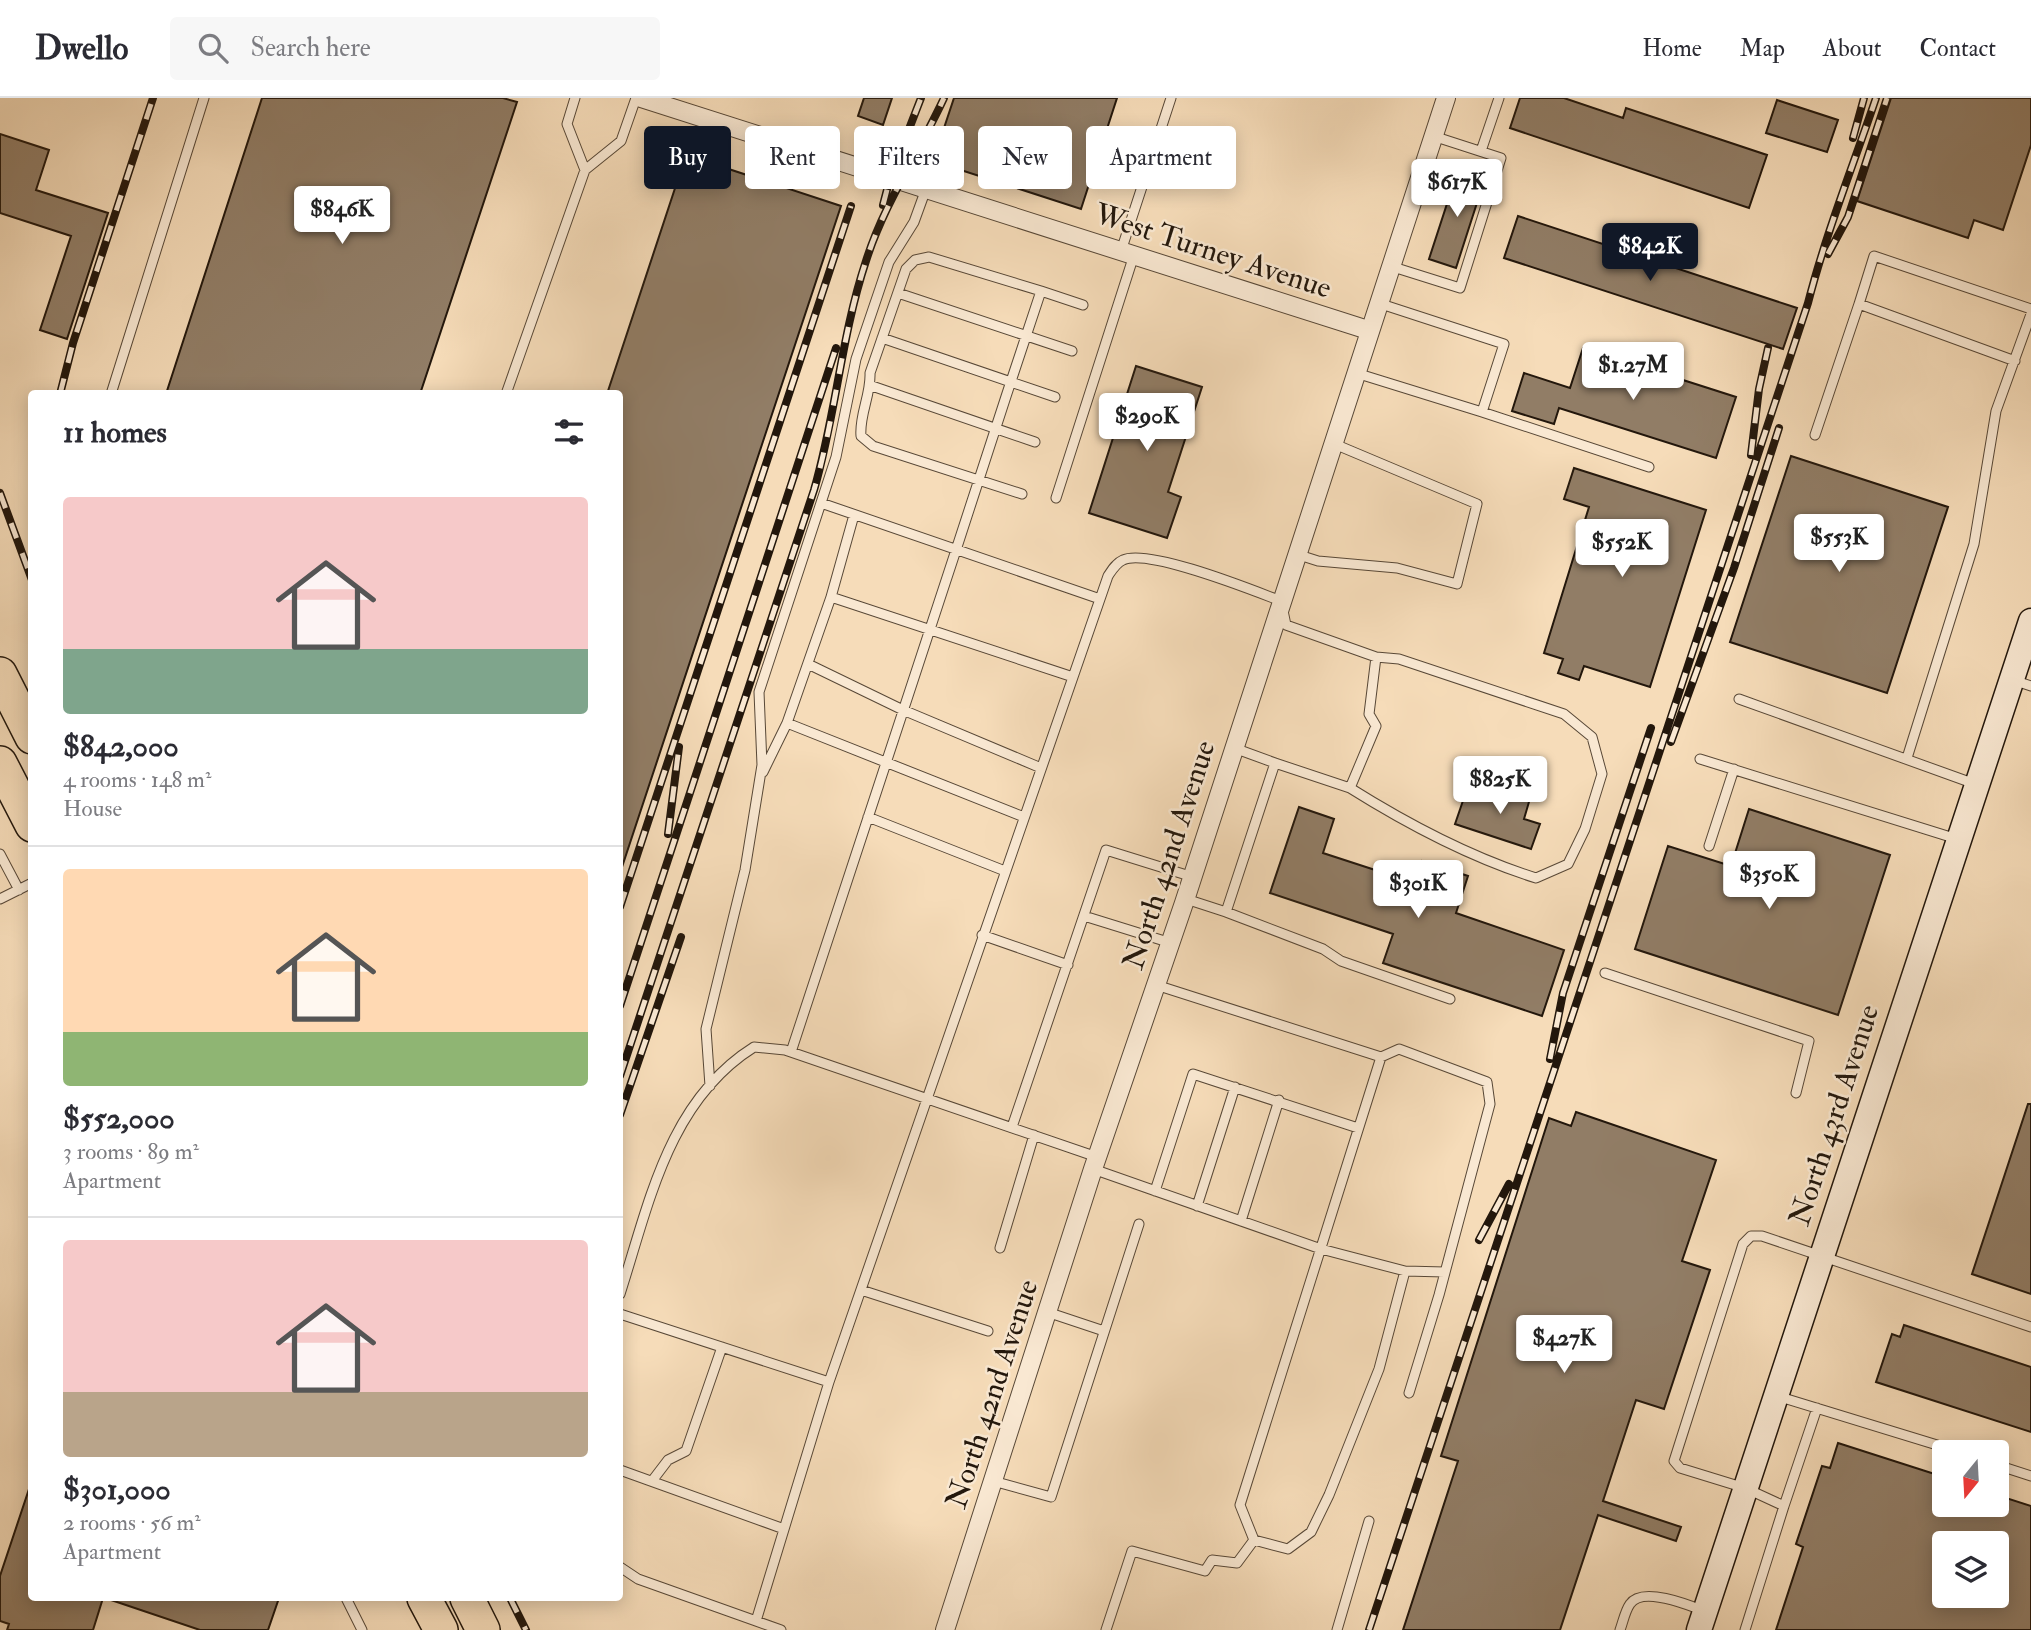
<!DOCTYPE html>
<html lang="en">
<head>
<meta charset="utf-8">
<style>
	:root { --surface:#fff; --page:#f7f7f7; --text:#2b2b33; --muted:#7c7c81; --line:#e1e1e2; --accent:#111827 }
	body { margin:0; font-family:"IM FELL Double Pica",serif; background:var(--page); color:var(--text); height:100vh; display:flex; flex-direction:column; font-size:26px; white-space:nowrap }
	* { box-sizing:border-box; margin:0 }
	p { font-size:23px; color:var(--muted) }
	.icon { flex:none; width:38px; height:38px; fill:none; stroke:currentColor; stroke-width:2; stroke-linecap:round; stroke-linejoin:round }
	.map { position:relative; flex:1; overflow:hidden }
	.side { position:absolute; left:28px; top:292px; width:595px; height:1211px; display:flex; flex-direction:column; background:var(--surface); border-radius:7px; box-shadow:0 4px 18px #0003 }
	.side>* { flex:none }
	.top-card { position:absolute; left:644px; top:28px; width:665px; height:63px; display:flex; gap:14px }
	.needle { width:46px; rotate:198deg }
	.tools { position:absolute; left:1932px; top:1342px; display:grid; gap:14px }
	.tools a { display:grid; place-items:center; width:77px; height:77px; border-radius:7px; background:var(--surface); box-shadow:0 4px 18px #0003; font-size:35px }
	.price { position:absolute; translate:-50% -60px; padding:0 16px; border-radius:7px; background:#fff; color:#222; font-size:23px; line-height:46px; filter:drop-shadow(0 2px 4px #0008) }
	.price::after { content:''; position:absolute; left:50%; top:42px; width:21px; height:16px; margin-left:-10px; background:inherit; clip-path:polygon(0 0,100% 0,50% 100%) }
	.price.current { background:var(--accent); color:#fff }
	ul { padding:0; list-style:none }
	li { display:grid; align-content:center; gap:14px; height:371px; padding:0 35px }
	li+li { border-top:2px solid var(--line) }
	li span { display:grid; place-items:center; height:217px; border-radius:7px; color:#555 }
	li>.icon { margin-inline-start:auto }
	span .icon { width:126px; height:126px; fill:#fffc; stroke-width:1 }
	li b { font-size:30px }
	h2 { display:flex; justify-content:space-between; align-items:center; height:84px; padding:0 35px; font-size:30px }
	.tag { padding:0 24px; border-radius:7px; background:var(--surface); box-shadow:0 4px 18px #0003; font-size:24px; line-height:63px }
	.tag.current { background:var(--accent); color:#fff }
	header { display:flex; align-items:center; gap:42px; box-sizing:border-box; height:98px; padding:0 35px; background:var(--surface); border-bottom:2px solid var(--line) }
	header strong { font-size:33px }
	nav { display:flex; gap:38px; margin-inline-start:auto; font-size:24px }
	.search { width:490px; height:63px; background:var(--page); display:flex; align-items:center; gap:18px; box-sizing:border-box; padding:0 24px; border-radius:7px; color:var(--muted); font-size:26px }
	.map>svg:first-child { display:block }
	.building { fill:#917d66; stroke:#23170c; stroke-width:2; fill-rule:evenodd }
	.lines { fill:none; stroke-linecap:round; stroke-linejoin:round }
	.lane-casing { stroke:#584837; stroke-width:11 }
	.street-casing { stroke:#584837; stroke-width:20 }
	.secondary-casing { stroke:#23170c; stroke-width:27 }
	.highway-casing { stroke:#23170c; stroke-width:36 }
	.lane { stroke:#f9e8d2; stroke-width:9 }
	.street { stroke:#f9e8d2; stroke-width:18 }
	.secondary { stroke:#f9e8d2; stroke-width:24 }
	.highway { stroke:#f6dcb9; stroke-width:33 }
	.rail-casing { stroke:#23170c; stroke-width:8 }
	.rail { stroke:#f9e8d2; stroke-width:5; stroke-dasharray:16; stroke-linecap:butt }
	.labels { text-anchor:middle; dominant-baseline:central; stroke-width:5; stroke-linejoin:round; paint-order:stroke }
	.street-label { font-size:30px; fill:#23170c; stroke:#f9e8d2 }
</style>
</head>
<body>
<header>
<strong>Dwello</strong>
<div class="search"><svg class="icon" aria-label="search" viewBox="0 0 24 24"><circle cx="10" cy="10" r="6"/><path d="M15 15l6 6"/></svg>Search here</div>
<nav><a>Home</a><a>Map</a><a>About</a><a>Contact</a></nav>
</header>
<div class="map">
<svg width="2031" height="1532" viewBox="0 0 2031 1532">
	<rect width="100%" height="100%" fill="#f6dcb9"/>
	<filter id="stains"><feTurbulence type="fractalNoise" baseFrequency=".00286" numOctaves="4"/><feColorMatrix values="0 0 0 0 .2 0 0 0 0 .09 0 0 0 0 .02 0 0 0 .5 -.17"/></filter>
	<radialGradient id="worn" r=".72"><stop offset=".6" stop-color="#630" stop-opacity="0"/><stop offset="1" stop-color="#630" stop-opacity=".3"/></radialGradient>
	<path class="building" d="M262 0H503L517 4 420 296H166Z
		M864 0H892L883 27 858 18Z
		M954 0H1117L1081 111 933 63Z
		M1520 0H1564L1623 20 1626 10 1767 57 1749 110 1510 30Z
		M1891 0H2031V47L2003 132 1974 122 1968 140 1857 103Z
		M1777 2 1838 22 1827 54 1766 35Z
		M0 36 49 52 36 92 108 115 67 241 40 232 71 138 0 115Z
		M686 57 841 108 622 769H620V296H607Z
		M1458 72 1485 80 1456 170 1429 161Z
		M1518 118 1797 210 1783 251 1504 160Z
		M1583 250 1736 299 1716 360 1559 310 1554 326 1512 313 1524 275 1570 290Z
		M1136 268 1202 289 1168 394 1181 399 1167 440 1089 415Z
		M1791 358 1948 409 1887 595 1730 544Z
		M1574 370 1706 412 1650 589 1584 568 1579 582 1558 575 1563 561 1544 555 1589 409 1564 401Z
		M1495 685 1531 697 1524 721 1540 726 1531 751 1455 726 1466 694 1490 701Z
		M1299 709 1334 721 1323 755 1415 785 1422 763 1468 778 1456 815 1564 852 1542 918 1383 865 1393 836 1270 795Z
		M1749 711 1890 757 1838 917 1635 851 1668 748 1731 768Z
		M2028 1006H2031V1196L1972 1176Z
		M1576 1014 1716 1062 1682 1163 1710 1172 1664 1311 1636 1302 1603 1403 1681 1429 1676 1443 1598 1417 1560 1532H1403L1458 1363 1441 1358 1549 1020 1571 1028Z
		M1904 1227 2031 1269V1334L1876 1284 1892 1236 1900 1239Z
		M1838 1345 1944 1379V1407H1997V1397L2031 1408V1532H1776L1803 1449 1796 1446 1822 1368 1830 1370ZM1944 1446H1997V1498H1944Z
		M29 1391 32 1392V1500H103L93 1532H7L9 1526 0 1523V1478Z
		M111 1500H279L268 1532H200L111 1502Z"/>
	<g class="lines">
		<g class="lane-casing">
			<path id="lane" d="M575 0 567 26 585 72
				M1481 53 1499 0
				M1121 153 1171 0
				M1390 168 1460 190 1501 60 1433 38
				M1041 193 1083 207
				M898 195 1072 253
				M882 240 1055 299
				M2015 263 1859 206 1874 158 2031 211
				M1356 275 1482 314 1504 246 1378 205
				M872 288 1035 344
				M111 296 204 0
				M506 296 585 72 621 43 636 0
				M1482 314 1649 369
				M1815 337 1859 206
				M1056 400 1134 157
				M821 405 1100 501
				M1296 456 1318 463 1397 470 1457 486 1477 406 1332 345
				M831 499 854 417
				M808 566 903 612 1041 670
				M2013 582 2031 588
				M1739 601 1975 686
				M1907 660 1974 446 1996 313 2031 216
				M1700 661 1957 741
				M763 674 787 625
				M1350 690C1409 727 1469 759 1536 780L1568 766 1585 731 1602 676 1592 639 1564 616 1399 561 1376 559
				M868 719 1005 773
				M1024 719 787 625 831 499 1073 579
				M1709 748 1734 671
				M0 756 19 792
				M0 801 32 785
				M1186 801 1226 814 1275 665 1234 650
				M1226 814 1323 851 1341 863 1450 901
				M1084 818 1171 845
				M982 837 1068 867
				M1605 875 1809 943 1796 995
				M1156 887 1381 959
				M791 954 956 452C984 366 1012 279 1041 193L929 159 915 162 906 171 870 275C871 297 859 317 861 338L873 348 1022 396
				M710 988 706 931 745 772 762 667 759 594 836 359 856 261 889 164 914 124 926 91
				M1012 1029 1106 752 1193 779
				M1093 1071 1321 1151 1405 1173 1379 1271 1329 1397 1311 1434 1288 1451 1254 1442
				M1155 1093 1193 976 1358 1030
				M1197 1108 1235 989
				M1241 1123 1279 1002
				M1000 1150 1034 1037
				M1405 1173 1445 1174
				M861 1192 988 1233
				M620 1196C649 1106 668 1003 754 949L785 952 1097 1059
				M1047 1214 1104 1233
				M620 1216 829 1284 756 1523 781 1532
				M829 1284 1108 478C1112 472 1116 465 1123 462 1148 450 1252 492 1281 503L1286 527 1376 559 1369 616 1376 628 1350 690 1275 665
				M1777 1298 1960 1354
				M1997 1367 2031 1378
				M620 1372 784 1431
				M652 1383 668 1362 686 1353 722 1249
				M993 1383 1051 1399 1139 1126
				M1784 1408 1817 1310
				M620 1469 638 1481 756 1523
				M346 1500 362 1532
				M1106 1532 1132 1453 1205 1473 1212 1462 1237 1465 1254 1442 1240 1407 1381 959 1399 951 1487 984 1490 1006 1439 1197 1409 1295
				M1337 1532 1369 1423
				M1620 1532C1623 1524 1625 1513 1630 1506 1642 1488 1689 1507 1704 1513
				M1745 1532 1784 1408 1745 1390 1680 1370 1674 1363 1743 1146 1751 1138H1762L2031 1229"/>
		</g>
		<g class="street-casing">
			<path id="street" d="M641 0 1368 232
				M945 1532 1093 1071 1184 805 1446 0"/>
		</g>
		<g class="secondary-casing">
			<path id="secondary" d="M1699 1532 2031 523"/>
		</g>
		<g class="highway-casing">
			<path id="highway" d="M0 576 32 639
				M0 665 32 727
				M424 1500 441 1532
				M467 1500 483 1532"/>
		</g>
		<use href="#lane" class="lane"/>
		<use href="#street" class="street"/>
		<use href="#secondary" class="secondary"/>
		<use href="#highway" class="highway"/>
		<g class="rail-casing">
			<path id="rail" d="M1853 40 1864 0
				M883 107 890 80 921 0
				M1828 156 1848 119 1887 0
				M60 296 73 245 153 0
				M1751 357 1759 291 1768 250
				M0 395 32 482
				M1671 644 1734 470 1779 330
				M668 736 679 649
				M620 809 851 108
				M620 908 836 250
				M1550 961 1563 895 1651 630
				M620 978 814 392C836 317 841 238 866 163 884 106 919 54 944 0
				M620 1017 681 839
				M1479 1142 1509 1086
				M510 1500 526 1532
				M1369 1532 1808 205C1826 135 1853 68 1876 0"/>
		</g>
		<use href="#rail" class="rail"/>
	</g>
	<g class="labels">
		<g class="street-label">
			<text transform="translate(1213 153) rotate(18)">West Turney Avenue</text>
			<text transform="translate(1169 757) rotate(-72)">North 42nd Avenue</text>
			<text transform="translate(1834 1017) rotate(-72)">North 43rd Avenue</text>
			<text transform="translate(992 1296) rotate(-72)">North 42nd Avenue</text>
		</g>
	</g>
	<rect width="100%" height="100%" filter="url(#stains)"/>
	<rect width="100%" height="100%" fill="url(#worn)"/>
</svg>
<div class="tools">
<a><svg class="needle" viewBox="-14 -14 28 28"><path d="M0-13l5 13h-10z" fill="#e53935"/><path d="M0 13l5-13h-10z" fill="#7c7c81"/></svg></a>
<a><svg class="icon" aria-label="layers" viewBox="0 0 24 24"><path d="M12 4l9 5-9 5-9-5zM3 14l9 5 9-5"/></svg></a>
</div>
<b class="price" style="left:1457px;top:121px">$617K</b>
<b class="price" style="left:342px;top:148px">$846K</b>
<b class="price current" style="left:1650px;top:185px">$842K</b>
<b class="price" style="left:1633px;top:304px">$1.27M</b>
<b class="price" style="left:1147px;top:355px">$290K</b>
<b class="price" style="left:1839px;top:476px">$553K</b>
<b class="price" style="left:1622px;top:481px">$552K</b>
<b class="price" style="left:1500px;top:718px">$825K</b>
<b class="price" style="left:1769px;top:813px">$350K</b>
<b class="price" style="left:1418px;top:822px">$301K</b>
<b class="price" style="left:1564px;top:1277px">$427K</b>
<div class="top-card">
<a class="tag current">Buy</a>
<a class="tag">Rent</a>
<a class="tag">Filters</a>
<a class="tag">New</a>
<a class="tag">Apartment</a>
</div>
<section class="side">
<h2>11 homes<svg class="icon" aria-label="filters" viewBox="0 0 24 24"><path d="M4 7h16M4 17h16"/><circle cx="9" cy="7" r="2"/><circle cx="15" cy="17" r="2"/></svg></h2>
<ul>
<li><span style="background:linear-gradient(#f6c9c9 70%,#7fa58c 0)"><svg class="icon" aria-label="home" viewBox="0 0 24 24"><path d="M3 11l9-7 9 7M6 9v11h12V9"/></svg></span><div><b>$842,000</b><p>4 rooms · 148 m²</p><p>House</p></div></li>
<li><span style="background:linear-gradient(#ffd9b3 75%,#8fb573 0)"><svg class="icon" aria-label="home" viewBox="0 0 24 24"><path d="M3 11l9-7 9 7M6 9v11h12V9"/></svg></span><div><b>$552,000</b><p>3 rooms · 89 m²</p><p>Apartment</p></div></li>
<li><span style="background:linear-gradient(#f6c9c9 70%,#b9a48a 0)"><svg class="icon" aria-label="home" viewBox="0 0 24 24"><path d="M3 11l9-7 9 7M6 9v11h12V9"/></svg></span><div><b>$301,000</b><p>2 rooms · 56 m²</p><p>Apartment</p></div></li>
</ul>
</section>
</div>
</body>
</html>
